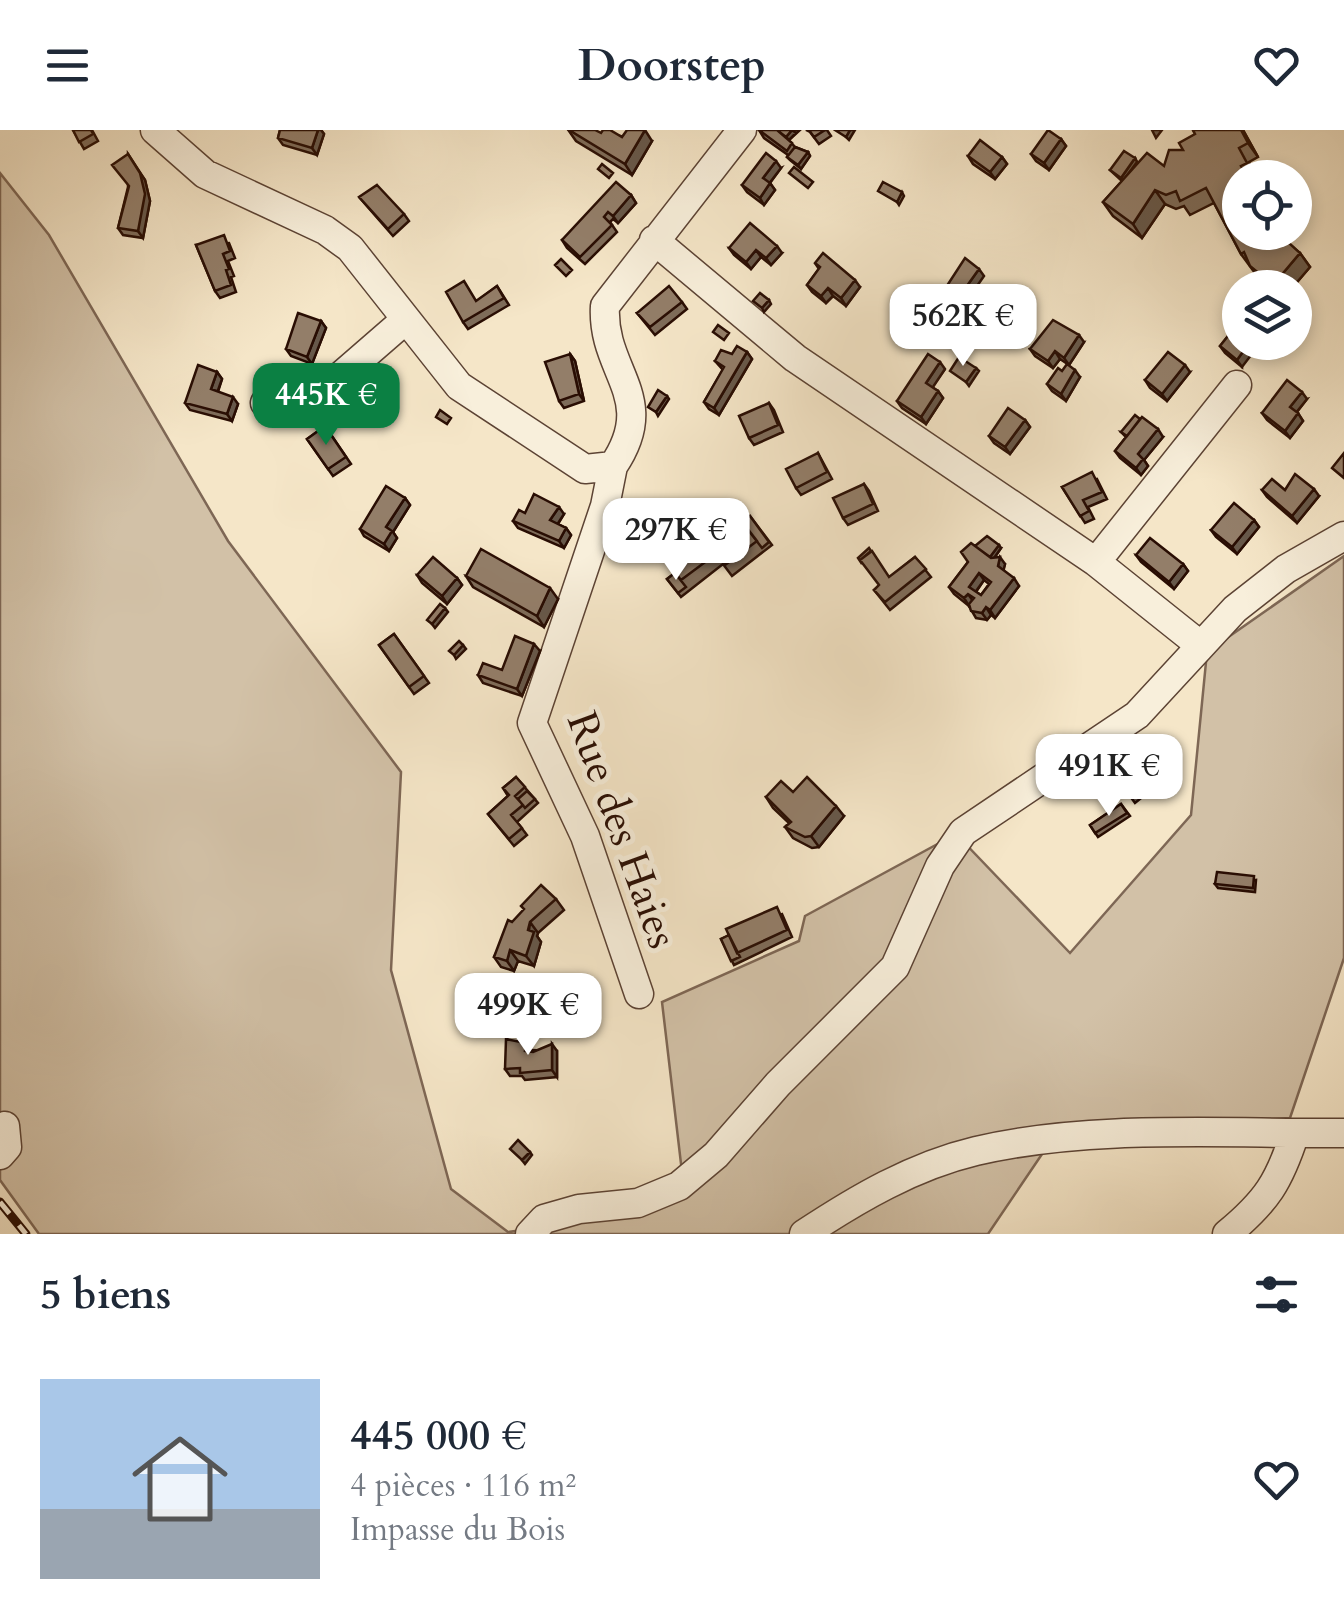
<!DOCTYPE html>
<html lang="fr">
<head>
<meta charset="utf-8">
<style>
	:root { --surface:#fff; --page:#f6f6f7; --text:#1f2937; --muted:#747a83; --accent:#0b8043 }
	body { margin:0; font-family:Cardo,serif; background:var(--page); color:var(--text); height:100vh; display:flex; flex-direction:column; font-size:38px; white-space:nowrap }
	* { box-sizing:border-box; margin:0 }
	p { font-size:32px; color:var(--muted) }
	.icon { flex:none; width:55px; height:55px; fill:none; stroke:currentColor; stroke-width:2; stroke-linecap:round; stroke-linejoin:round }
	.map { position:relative; height:1104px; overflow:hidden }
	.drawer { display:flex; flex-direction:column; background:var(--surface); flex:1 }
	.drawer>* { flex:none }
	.controls { position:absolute; left:1222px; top:30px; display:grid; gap:20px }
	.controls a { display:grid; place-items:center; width:90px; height:90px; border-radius:50%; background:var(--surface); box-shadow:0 5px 15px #0003; font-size:50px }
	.price { position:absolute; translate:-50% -85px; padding:0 22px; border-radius:20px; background:#fff; color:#222; font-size:32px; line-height:65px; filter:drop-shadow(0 2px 5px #0008) }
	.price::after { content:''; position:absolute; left:50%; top:60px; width:30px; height:22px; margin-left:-15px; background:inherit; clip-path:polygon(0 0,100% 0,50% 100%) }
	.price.active { background:var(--accent); color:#fff }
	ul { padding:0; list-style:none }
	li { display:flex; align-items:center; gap:30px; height:250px; padding:0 40px }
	li span { display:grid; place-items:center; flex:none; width:280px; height:200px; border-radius:0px; color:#555 }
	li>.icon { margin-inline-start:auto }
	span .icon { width:120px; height:120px; fill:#fffc; stroke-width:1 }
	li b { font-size:42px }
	h2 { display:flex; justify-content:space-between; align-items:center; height:120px; padding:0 40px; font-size:42px }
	header { display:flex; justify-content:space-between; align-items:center; height:130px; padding:0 40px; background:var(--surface); font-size:45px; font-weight:800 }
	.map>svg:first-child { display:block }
	.green { fill:#d2c1a7; stroke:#7e6755; stroke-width:2.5 }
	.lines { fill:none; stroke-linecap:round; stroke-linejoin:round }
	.minor-casing { stroke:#5c4334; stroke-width:31 }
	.minor { stroke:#f8efdb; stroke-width:28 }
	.rail-casing { stroke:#290d03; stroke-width:9 }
	.rail { stroke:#f8efdb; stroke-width:5; stroke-dasharray:15; stroke-linecap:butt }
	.wall { fill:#7e6c5a; stroke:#290d03; stroke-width:2.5; fill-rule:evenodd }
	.shaded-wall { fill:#67584a; stroke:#290d03; stroke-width:2.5 }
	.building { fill:#937e69; stroke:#290d03; stroke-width:2.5; fill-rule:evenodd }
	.labels { text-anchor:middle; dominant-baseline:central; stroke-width:10; stroke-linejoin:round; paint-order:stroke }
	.street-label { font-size:42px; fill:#290d03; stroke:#f8efdb }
</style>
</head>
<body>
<header><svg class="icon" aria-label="menu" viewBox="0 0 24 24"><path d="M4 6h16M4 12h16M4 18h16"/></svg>Doorstep<svg class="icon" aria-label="heart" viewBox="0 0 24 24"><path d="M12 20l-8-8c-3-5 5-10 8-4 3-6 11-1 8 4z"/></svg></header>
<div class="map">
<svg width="1344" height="1104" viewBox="0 0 1344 1104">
	<rect width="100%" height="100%" fill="#f5e6c8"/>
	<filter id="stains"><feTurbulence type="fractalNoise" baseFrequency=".002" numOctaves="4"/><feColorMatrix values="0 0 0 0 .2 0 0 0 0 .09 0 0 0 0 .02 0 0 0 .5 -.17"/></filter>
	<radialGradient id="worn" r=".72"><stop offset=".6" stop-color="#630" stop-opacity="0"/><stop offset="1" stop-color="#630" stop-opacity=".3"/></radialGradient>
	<path class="green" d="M0 43 49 105 228 411 401 642 391 840 451 1059 508 1102 646 1082 682 1042 662 872 799 811 805 786 956 704 1070 823 1191 685 1207 522 1344 426V828L1290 988 1059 999 988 1104H39L0 1050Z"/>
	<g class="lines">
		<g class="minor-casing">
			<path id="minor" d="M155 0 205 44 325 100 350 118 459 256 585 339 613 336C660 267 601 242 605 176L742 0
				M654 110 795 228 1096 432 1200 515
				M265 273 288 280 305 277 404 191
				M613 336 605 376 532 593 585 706 639 864
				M1096 432 1237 255
				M0 1025 7 1017 5 996
				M530 1104 544 1089 579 1079 638 1073 679 1056 716 1025 778 954 895 837 940 736 963 702 1137 585 1235 479 1286 439 1344 406
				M804 1104C857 1069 913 1036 976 1021 1091 994 1226 1004 1344 1003
				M1227 1104C1267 1071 1279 1052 1295 1003"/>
		</g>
		<use href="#minor" class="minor"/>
		<g class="rail-casing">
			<path id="rail" d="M0 1072 26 1104"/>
		</g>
		<use href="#rail" class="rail"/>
	</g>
	<path class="wall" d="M73 0H92L98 11 84 19Z
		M280 0H321L324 4 317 25 283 15 278 8Z
		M759 0H800L789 10 795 17 808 22 810 26 801 39 790 30 787 27 788 25 764 8Z
		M806 0H827L831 6 819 14 810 2Z
		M1193 0H1243L1258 27 1249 32 1257 47 1240 48 1282 108 1300 123 1310 137 1292 158H1269L1260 150 1241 124 1214 73 1190 85 1184 76 1176 79 1165 74 1142 108 1113 86 1103 72 1122 51 1110 40 1135 28 1137 32 1130 42 1164 36 1183 20 1195 4Z
		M569 1 601 3 652 11 632 45 576 11Z
		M1061 9 1066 16 1049 40 1036 31 1031 24Z
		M128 24 145 50 150 71 143 108 123 105 118 98 128 57Z
		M968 26 1002 27 1007 34 995 49 973 34Z
		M781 38 770 53 775 60 764 75 747 62 742 55Z
		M631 65 636 73 618 93 613 89 610 92 617 102 585 134 567 118 562 110Z
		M359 67 404 84 409 91 393 106Z
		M229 113 235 128 228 131 234 146 231 147 236 162 220 168 215 161 196 115Z
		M729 118 782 123 771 135 761 127 751 139 734 125Z
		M815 133 860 157 846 176 833 166 826 173 812 162 807 155 819 139Z
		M497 156 509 175 468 199 463 192 477 171Z
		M682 172 687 179 655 205 637 183Z
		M321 191 326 198 312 234 291 226 286 219Z
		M1240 191 1242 237 1225 223 1220 216Z
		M1084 212 1069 235 1060 229 1053 238 1035 226 1030 219Z
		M747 222 752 229 719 285 709 279 704 272 723 240 715 231 732 224Z
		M570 224 575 231 584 271 564 278 559 271Z
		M945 239 932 257 938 261 943 268 926 294 902 278 897 271Z
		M1062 241 1080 247 1066 271 1052 261 1047 254Z
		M217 242 222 249 218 262 238 274 232 291 190 280 185 273Z
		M1190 242 1167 271 1150 258 1145 250Z
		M1307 269 1297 282 1303 291 1290 308 1267 290 1262 283Z
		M769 273 774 280 783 302 754 315 749 308Z
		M1025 290 1030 297 1010 324 994 313 989 306Z
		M325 296 351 334 333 346 307 309Z
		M1121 302 1163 307 1144 330 1148 336 1141 345 1120 328 1115 321 1126 307Z
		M818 323 832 349 801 365 796 358Z
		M1097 349 1107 369 1088 377 1094 389 1085 393 1062 357Z
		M864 354 869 361 878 381 848 395 843 388Z
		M1262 360H1285L1319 366 1297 393 1267 367Z
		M405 368 410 375 393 402 397 408 389 421 364 406 360 399Z
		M525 383 564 384 558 394 566 398 571 405 564 418 518 398 513 391Z
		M750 386 772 415 732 446 723 434 681 467 667 449Z
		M1254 390 1259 397 1237 424 1216 407 1211 400Z
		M975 416 1001 418 995 427 1005 434 1003 440 1019 456 995 488 991 485 987 490 976 488 969 476 954 464 949 457 968 432ZM984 450 989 454 981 465 976 462Z
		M1136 425 1183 434 1188 441 1174 459 1141 432Z
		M915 427 931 447 890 480 874 460Z
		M417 445 457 448 462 455 447 474 422 453Z
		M466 446 558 469 544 497 473 457Z
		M394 504 429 553 414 564 379 515Z
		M540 521 522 566 483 553 478 545 502 540Z
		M1147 630 1161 652 1135 673 1130 666Z
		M516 647 538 673 517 692 527 705 514 716 488 684 508 666 503 658Z
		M793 662 844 686 819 717 812 718 793 708 785 697 789 693 773 678 766 667Z
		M1121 674 1130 686 1098 707 1090 695Z
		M1256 750 1255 762 1218 758 1215 754Z
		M556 769 564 780 538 803 537 806 541 812 534 836 518 831 514 841 501 837 494 827 512 792Z
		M782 784 792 807 734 835 721 809Z
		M531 920 557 921V947L525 950 522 946H510L505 939Z"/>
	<path class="shaded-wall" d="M318 0H321L324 4 317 25 312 18Z
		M645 0 652 11 632 45 625 34Z
		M792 0 796 3 789 10 786 7Z
		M850 0H855L849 10 846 7Z
		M1152 0H1162L1156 8Z
		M1241 0H1243L1258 27 1248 13Z
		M1061 9 1066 16 1049 40 1044 33Z
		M808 22 810 26 801 39 798 35Z
		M1002 27 1007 34 995 49 990 42Z
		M1135 28 1137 32 1123 51 1121 48Z
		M776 31 781 38 768 55 763 48Z
		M140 43 145 50 150 71 143 108 138 101Z
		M770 53 775 60 764 75 760 68Z
		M1155 60 1165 74 1142 108 1133 94Z
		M902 62 904 66 899 75 897 72Z
		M631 65 636 73 618 93 613 86Z
		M777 116 782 123 771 135 766 128Z
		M756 120 761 127 751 139 746 132Z
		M1300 123 1310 137 1292 158H1274L1273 155Z
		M979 139 984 146 959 182 954 174Z
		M855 150 860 157 846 176 841 168Z
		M828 158 833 166 826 173 821 166Z
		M769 170 771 174 764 182 762 178Z
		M321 191 326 198 312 234 307 227Z
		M1079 205 1084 212 1069 235 1064 228Z
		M1250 212H1261L1242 237 1237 230Z
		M1055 221 1060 229 1053 238 1048 231Z
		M747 222 752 229 719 285 714 278Z
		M570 224 575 231 584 271 579 264Z
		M940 232 945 239 931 260 926 253Z
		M1185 235 1190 242 1167 271 1162 264Z
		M976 238 979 241 969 256 966 252Z
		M1075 240 1080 247 1066 271 1061 264Z
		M217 242 222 249 216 266 211 259Z
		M938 261 943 268 926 294 921 287Z
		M1302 262 1307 269 1295 284 1290 277Z
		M667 266 669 269 658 286 656 282Z
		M233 267 238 274 232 291 227 284Z
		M1298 283 1303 291 1290 308 1285 301Z
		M1025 290 1030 297 1010 324 1005 317Z
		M1158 299 1163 307 1144 330 1148 336 1141 345 1136 338 1138 324Z
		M1314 359 1319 366 1297 393 1292 386Z
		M405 368 410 375 393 402 397 408 389 421 384 414 386 397Z
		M559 377 564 384 555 398 550 390Z
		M1254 390 1259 397 1237 424 1232 417Z
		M566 398 571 405 564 418 559 411Z
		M999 415 1001 418 992 431 989 428Z
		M1000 427 1005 434 1003 443 998 436Z
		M1183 434 1188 441 1174 459 1169 452Z
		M979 443 984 450 974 464 969 457Z
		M457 448 462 455 447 474 442 466Z
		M1014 448 1019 456 995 488 990 480Z
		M550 458 558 469 544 497 537 486Z
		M968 464 973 471 969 476 964 468Z
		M986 477 991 485 987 490 982 483Z
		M445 478 448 482 435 498 432 494Z
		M534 514 540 521 522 566 517 559Z
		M463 515 466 519 456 529 454 525Z
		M836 676 844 686 819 717 811 706Z
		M530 792 538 803 537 806 541 812 534 836 526 826Z
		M510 820 518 831 514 841 507 831Z
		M552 914 557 921V947L552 940Z
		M530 1022 532 1025 525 1034 522 1030Z"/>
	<path class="building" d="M73 0H91L93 4 79 12Z
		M280 0H318L312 18 278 8Z
		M569 0H595L601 3 603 0H610L622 7 627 0H645L625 34Z
		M759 0H777L792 13 787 21Z
		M777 0H792L786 7Z
		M809 0H825L814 7Z
		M835 0H850L846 7Z
		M1048 0 1061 9 1044 33 1031 24Z
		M1193 0H1241L1248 13 1239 18 1247 33 1241 36 1248 48H1240V102H1277L1300 123 1273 155 1250 136 1244 122 1241 124 1206 58 1180 71 1176 61 1166 65 1155 60 1133 94 1103 72 1147 23 1164 36 1169 20H1183L1179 13 1195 4Z
		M980 10 1002 27 990 42 968 26Z
		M795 17 808 22 798 35 787 27Z
		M1124 21 1135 28 1121 48 1110 40Z
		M766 23 776 31 763 48 770 53 760 68 742 55Z
		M128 24 140 43 145 64 138 101 118 98 129 56 112 35Z
		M602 34 613 43 609 48 598 39Z
		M794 37 813 52 808 58 789 43Z
		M616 52 631 65 613 86 608 82 604 87 612 95 580 127 562 110Z
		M883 52 902 62 897 72 878 61Z
		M377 55 404 84 388 99 359 67Z
		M750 93 777 116 766 128 756 120 746 132 729 118Z
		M224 105 230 121 223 124 229 139 226 140 231 155 215 161 196 115Z
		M823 123 855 150 841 168 828 158 821 166 807 155 820 137 815 133Z
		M965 128 979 139 954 174 941 165Z
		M561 129 572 140 566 146 555 135Z
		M464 151 476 171 497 156 504 168 463 192 446 162Z
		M669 156 682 172 650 197 637 183Z
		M760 163 769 170 762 178 753 171Z
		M298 183 321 191 307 227 286 219Z
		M1053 190 1079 205 1064 228 1055 221 1048 231 1030 219Z
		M1240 191V212H1250L1237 230 1220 216Z
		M718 195 729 203 724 210 713 202Z
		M737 216 747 222 714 278 704 272 724 237 715 231 721 220 732 224Z
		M1168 222 1185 235 1162 264 1145 250Z
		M570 224 579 264 559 271 545 232Z
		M928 224 940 232 926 253 938 261 921 287 897 271Z
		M959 227 976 238 966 252 950 241Z
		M1067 234 1075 240 1061 264 1047 254 1058 238 1062 241Z
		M198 235 217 242 211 259 233 267 227 284 185 273Z
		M1287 250 1302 262 1290 277 1298 283 1285 301 1262 283Z
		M658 260 667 266 656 282 648 277Z
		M769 273 778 295 749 308 739 286Z
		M1008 278 1025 290 1005 317 989 306Z
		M440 280 451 288 447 294 436 287Z
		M1135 285 1140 289 1127 306 1121 302Z
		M1142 287 1158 299 1138 324 1143 329 1136 338 1115 321Z
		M325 296 346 327 328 339 307 309Z
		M818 323 827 342 796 358 786 339Z
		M1344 323V348L1332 338Z
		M1092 342 1102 362 1083 370 1089 381 1080 386 1062 357Z
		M1295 344 1314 359 1292 386 1262 360 1272 349 1285 360Z
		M864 354 873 374 843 388 833 368Z
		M386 356 405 368 386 397 392 401 384 414 360 399Z
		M534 364 559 377 550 390 566 398 559 411 513 391 519 380 525 383Z
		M1234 373 1254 390 1232 417 1211 400Z
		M737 385 757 411 725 435 716 424 681 450 670 436Z
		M750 386 769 412 762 418 742 392Z
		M987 406 999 415 990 427 975 416Z
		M1150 408 1183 434 1169 452 1136 425Z
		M971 413 991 428 1000 427 998 436 1014 448 990 480 986 477 982 483 971 481 969 474 974 468 968 464 964 468 949 457 968 432 961 422ZM979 443 991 452 981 465 969 457Z
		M869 418 871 421 860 430 862 434 858 428Z
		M481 419 550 458 537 486 466 446Z
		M872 421 889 447 915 427 926 439 885 472 874 460 879 455 860 430Z
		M433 427 457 448 442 466 417 445Z
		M675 443 686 457 678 463 667 449Z
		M440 474 445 478 432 494 427 490Z
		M394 504 424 546 409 557 379 515Z
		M515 506 534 514 517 559 478 545 483 533 502 540Z
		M459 511 463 515 454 525 449 521Z
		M1147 630 1156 645 1130 666 1121 647Z
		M516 647 525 657 515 666 523 675 511 685 522 698 509 709 488 684 509 665 503 658Z
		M807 647 836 676 811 706 805 707 785 697 791 692 766 667 781 651 793 662Z
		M527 661 535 669 525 678 518 669Z
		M1121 674 1127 683 1095 703 1090 695Z
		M1217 742 1254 746 1253 758 1215 754Z
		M541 755 556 769 530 792 528 800 534 802 526 826 510 820 507 831 494 827 508 790 512 792 524 779 521 776Z
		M777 777 787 800 737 823 726 799Z
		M729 805 740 827 731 831 721 809Z
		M506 909 526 913 525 921 533 922 552 914V940L520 943V938L505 939Z
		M518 1010 530 1022 522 1030 510 1019Z"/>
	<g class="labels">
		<g class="street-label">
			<text transform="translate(622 700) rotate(70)">Rue des Haies</text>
		</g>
	</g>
	<rect width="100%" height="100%" filter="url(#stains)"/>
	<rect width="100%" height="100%" fill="url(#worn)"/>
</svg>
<div class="controls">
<a><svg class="icon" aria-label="locate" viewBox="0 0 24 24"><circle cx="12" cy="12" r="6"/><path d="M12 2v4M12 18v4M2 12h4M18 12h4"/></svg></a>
<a><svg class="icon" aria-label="layers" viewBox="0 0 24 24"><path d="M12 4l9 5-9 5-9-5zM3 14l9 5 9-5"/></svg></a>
</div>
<b class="price" style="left:963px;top:239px">562K €</b>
<b class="price active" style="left:326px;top:318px">445K €</b>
<b class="price" style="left:676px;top:453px">297K €</b>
<b class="price" style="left:1109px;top:689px">491K €</b>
<b class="price" style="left:528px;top:928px">499K €</b>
</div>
<section class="drawer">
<h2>5 biens<svg class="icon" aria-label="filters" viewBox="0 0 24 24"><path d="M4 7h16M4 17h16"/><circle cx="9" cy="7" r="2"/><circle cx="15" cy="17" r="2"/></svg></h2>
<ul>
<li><span style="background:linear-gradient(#a9c7e8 65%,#9aa5b1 0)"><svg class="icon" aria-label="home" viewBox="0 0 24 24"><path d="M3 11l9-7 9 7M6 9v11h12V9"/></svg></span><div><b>445 000 €</b><p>4 pièces · 116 m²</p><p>Impasse du Bois</p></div><svg class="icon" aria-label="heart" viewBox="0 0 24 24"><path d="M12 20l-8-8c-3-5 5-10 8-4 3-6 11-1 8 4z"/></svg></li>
</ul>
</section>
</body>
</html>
